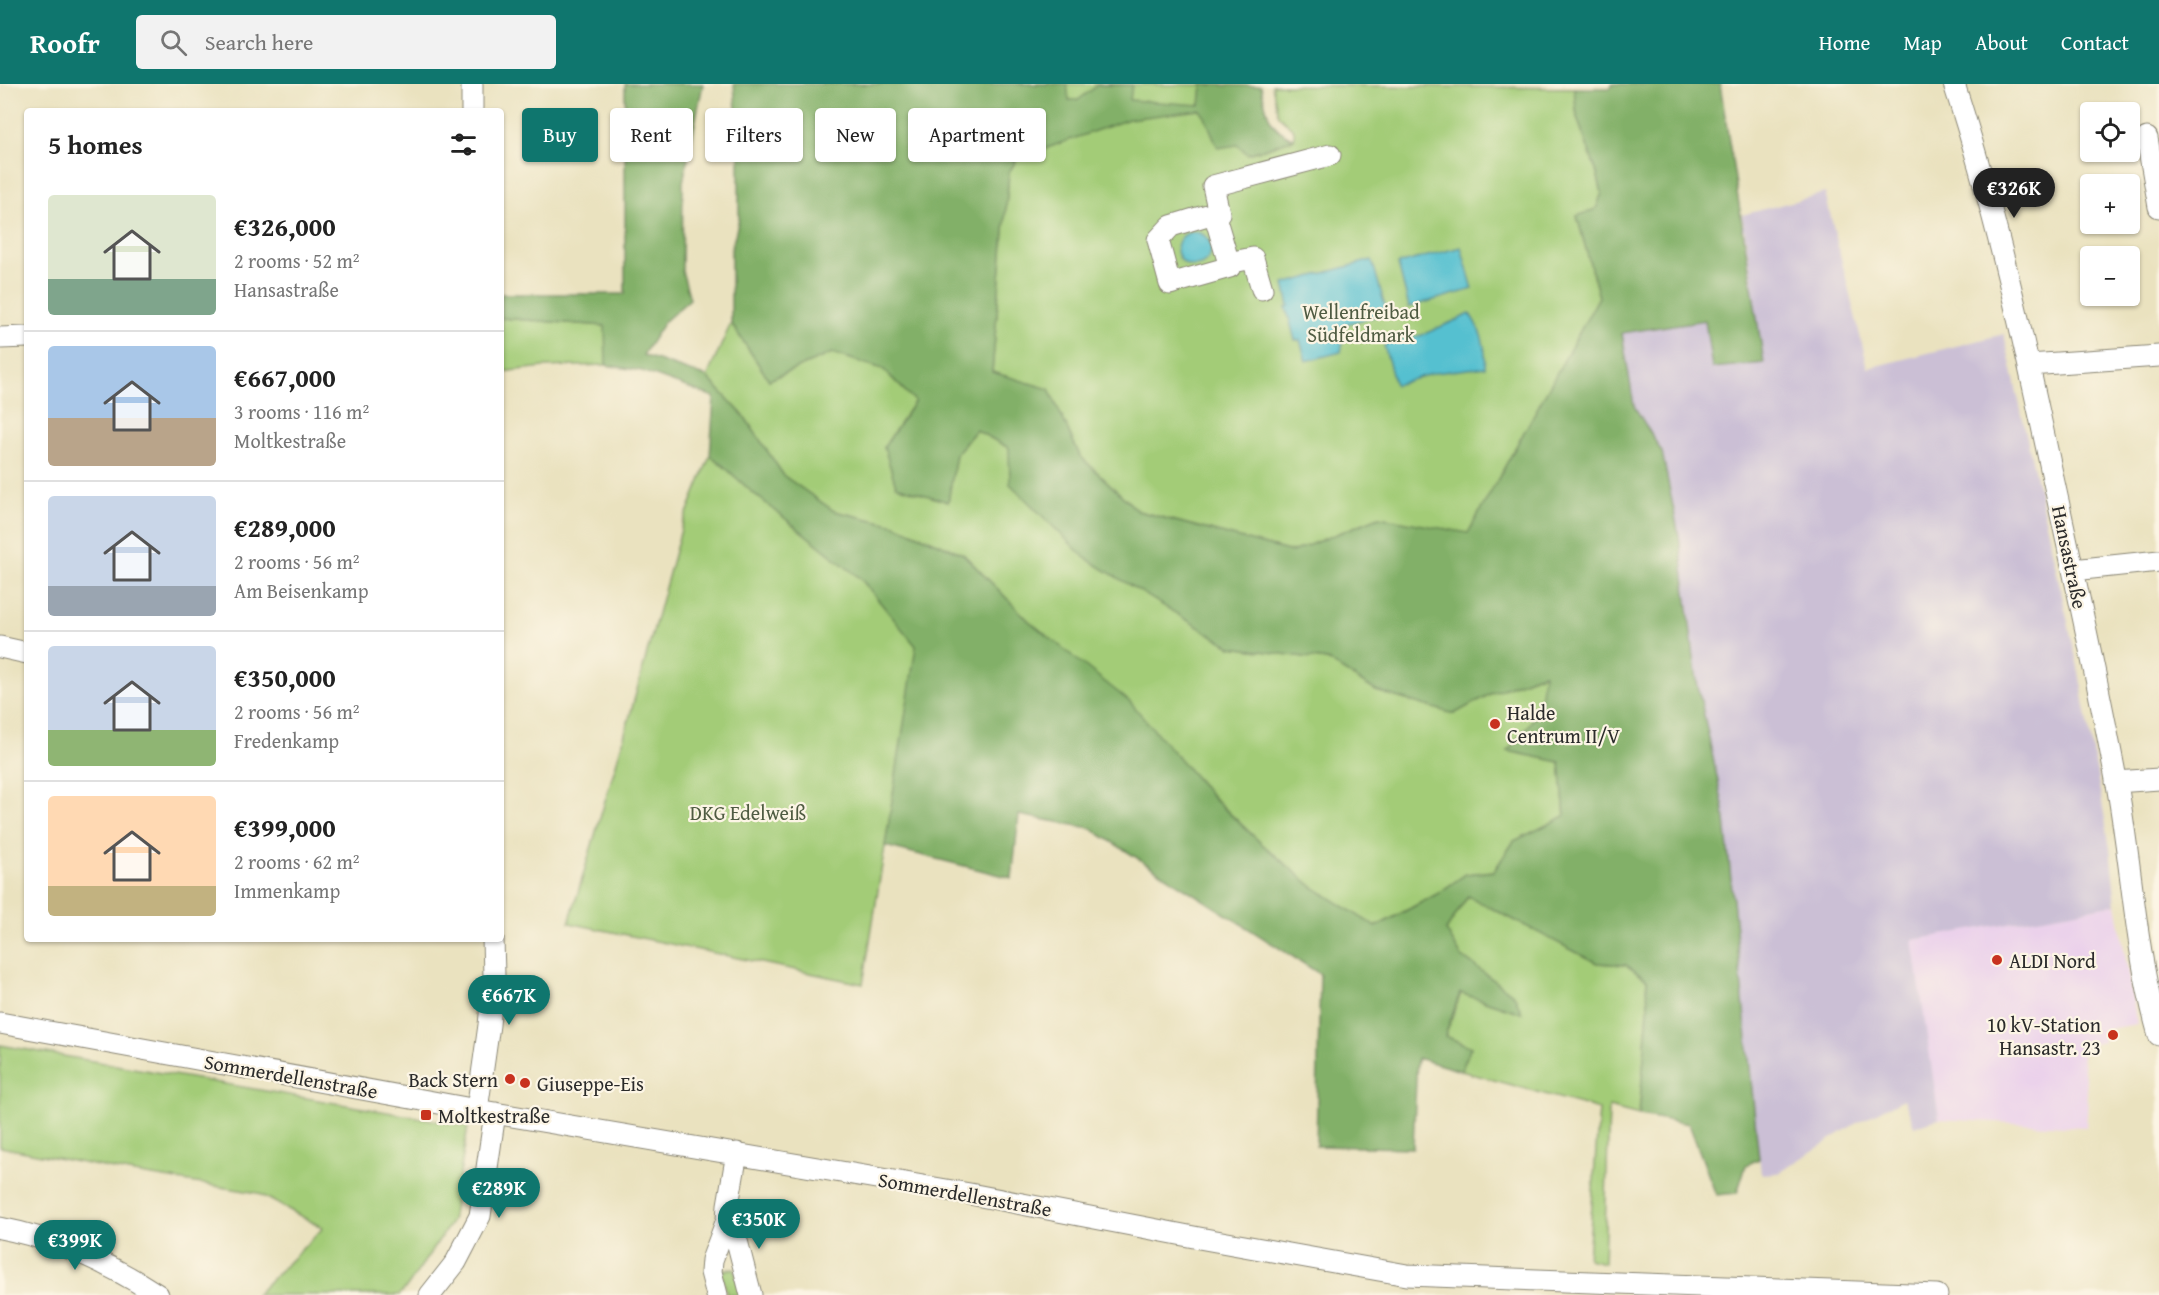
<!DOCTYPE html>
<html lang="en">
<head>
<meta charset="utf-8">
<style>
	:root { --surface:#fff; --page:#f2f2f2; --text:#222; --muted:#767676; --line:#e0e0e0; --accent:#0f766e }
	body { margin:0; font-family:"Gentium Book Plus",serif; background:var(--page); color:var(--text); height:100vh; display:flex; flex-direction:column; font-size:22px; white-space:nowrap }
	* { box-sizing:border-box; margin:0 }
	p { font-size:20px; color:var(--muted) }
	.icon { flex:none; width:33px; height:33px; fill:none; stroke:currentColor; stroke-width:2; stroke-linecap:round; stroke-linejoin:round }
	.map { position:relative; flex:1; overflow:hidden }
	.panel { position:absolute; left:24px; top:24px; width:480px; height:834px; display:flex; flex-direction:column; background:var(--surface); border-radius:6px; box-shadow:0 2px 4px #0004 }
	.panel>* { flex:none }
	.top-card { position:absolute; left:522px; top:24px; width:570px; height:54px; display:flex; gap:12px }
	.controls { position:absolute; left:2080px; top:18px; display:grid; gap:12px }
	.controls a { display:grid; place-items:center; width:60px; height:60px; border-radius:6px; background:var(--surface); box-shadow:0 2px 4px #0004; font-size:30px }
	.price { position:absolute; translate:-50% -51px; padding:0 14px; border-radius:21px; background:var(--accent); color:#fff; font-size:20px; line-height:39px; filter:drop-shadow(0 2px 3px #0008) }
	.price::after { content:''; position:absolute; left:50%; top:36px; width:18px; height:14px; margin-left:-9px; background:inherit; clip-path:polygon(0 0,100% 0,50% 100%) }
	.price.selected { background:#222; color:#fff }
	ul { padding:0; list-style:none }
	li { display:flex; align-items:center; gap:18px; height:150px; padding:0 24px }
	li+li { border-top:2px solid var(--line) }
	li span { display:grid; place-items:center; flex:none; width:168px; height:120px; border-radius:6px; color:#555 }
	li>.icon { margin-inline-start:auto }
	span .icon { width:72px; height:72px; fill:#fffc; stroke-width:1 }
	li b { font-size:26px }
	h2 { display:flex; justify-content:space-between; align-items:center; height:72px; padding:0 24px; font-size:26px }
	.tag { padding:0 21px; border-radius:6px; background:var(--surface); box-shadow:0 2px 4px #0004; font-size:21px; line-height:54px }
	.tag.selected { background:var(--accent); color:#fff }
	header { display:flex; align-items:center; gap:36px; box-sizing:border-box; height:84px; padding:0 30px; background:var(--accent); color:#fff }
	header strong { font-size:28px }
	nav { display:flex; gap:33px; margin-inline-start:auto; font-size:21px }
	.search { width:420px; height:54px; background:var(--page); display:flex; align-items:center; gap:15px; box-sizing:border-box; padding:0 21px; border-radius:6px; color:var(--muted); font-size:22px }
	.map>svg:first-child { display:block }
	.built { fill:#ebd1eb }
	.industrial { fill:#cbbfd5 }
	.green { fill:#a3cc77; stroke:#677c51; stroke-width:1.5 }
	.forest { fill:#82b068; stroke:#566e4a; stroke-width:1.5 }
	.water { fill:#55c0d0; stroke:#40767e; stroke-width:1.5 }
	.lines { fill:none; stroke-linecap:round; stroke-linejoin:round }
	.minor-casing { stroke:#8a8675; stroke-width:23 }
	.minor { stroke:#fff; stroke-width:21 }
	.poi-dot { fill:#c8321e; stroke:#fcf5e5; stroke-width:2 }
	.labels { text-anchor:middle; dominant-baseline:central; stroke-width:4.5; stroke-linejoin:round; paint-order:stroke }
	.park-label { font-size:20px; fill:#4f5b42; stroke:#fcf5e5 }
	.street-label { font-size:20px; fill:#2b2b2b; stroke:#fcf5e5 }
	.poi-label { font-size:20px; fill:#2b2b2b; stroke:#fcf5e5; text-anchor:start }
</style>
</head>
<body>
<header>
<strong>Roofr</strong>
<div class="search"><svg class="icon" aria-label="search" viewBox="0 0 24 24"><circle cx="10" cy="10" r="6"/><path d="M15 15l6 6"/></svg>Search here</div>
<nav><a>Home</a><a>Map</a><a>About</a><a>Contact</a></nav>
</header>
<div class="map">
<svg width="2159" height="1211" viewBox="0 0 2159 1211">
	<rect width="100%" height="100%" fill="#fcf5e5"/>
	<filter id="ink" filterUnits="userSpaceOnUse"><feTurbulence type="fractalNoise" baseFrequency=".0167" numOctaves="2"/><feDisplacementMap in="SourceGraphic" scale="12" xChannelSelector="R" yChannelSelector="G"/><feConvolveMatrix kernelMatrix="1 2 1 2 8 2 1 2 1" color-interpolation-filters="sRGB"/></filter>
	<filter id="wash" filterUnits="userSpaceOnUse"><feTurbulence type="fractalNoise" baseFrequency=".008" numOctaves="4" result="noise"/><feDisplacementMap in="SourceGraphic" scale="24" xChannelSelector="R" yChannelSelector="G"/><feGaussianBlur stdDeviation="1.35" result="paint"/><feColorMatrix in="noise" values="0 0 0 0 0 0 0 0 0 0 0 0 0 0 0 0 0 1.4 0 .05"/><feComposite in="paint" operator="in"/></filter>
	<g filter="url(#wash)">
		<rect width="100%" height="100%" fill="#eae2bf"/>
		<path class="built" d="M2116 820 2137 940 2102 946 2104 958 2081 963 2088 1016 2086 1043 1939 1035 1912 856Z"/>
		<path class="industrial" d="M1825 109 1868 284 2004 250 2079 588 2110 764 2116 820 1913 856 1939 1035 1914 1042 1904 1015 1855 1040 1778 1089 1761 1090 1724 726 1697 598 1689 526 1662 368 1634 322 1622 249 1705 236 1753 201 1742 131Z"/>
		<path class="green" d="M1018 0 1202 1 1201 21 1249 70 1294 55V46L1278 31 1272 1 1574 4 1577 33 1597 89 1602 109 1596 125 1577 132 1599 213 1468 450 1379 433 1292 468 1138 427 1080 372 1049 305 992 288 1009 88 1016 77 1011 76Z
			M501 234 606 242V281L544 283 501 288Z
			M731 239 769 296 832 269 883 285 915 317 884 363 948 418 956 370 976 346 1009 364 1231 563 1327 576 1376 607 1454 630 1492 609 1545 589 1538 629 1508 667 1560 678 1565 733 1514 757 1494 787 1466 790 1437 810 1375 843 1313 803 1263 761 1217 717 1177 673 1029 537 963 470 895 441 834 427 784 392 744 332 707 293Z
			M710 372 719 378 752 408 861 495 917 562 863 900 569 839 624 653 682 442Z
			M1468 812 1597 879 1626 881 1647 896 1648 927 1639 1031 1609 1023 1604 1179 1588 1175 1599 1025 1461 987 1471 963 1445 952 1461 909 1521 929 1514 911 1461 872 1446 846Z
			M0 961 468 1042 452 1137 407 1203 399 1211H256L323 1144 258 1109 134 1089 0 1063Z
			M734 1184 741 1211H727L721 1187Z"/>
		<path class="forest" d="M625 0H703L683 98 682 187 690 215 664 238 643 271 707 293 744 332 784 392 834 427 895 441 963 470 1029 537 1130 618 1216 717 1263 761 1313 803 1376 843 1437 810 1466 790 1494 787 1514 757 1565 732 1560 678 1508 667 1538 629 1544 589 1492 609 1454 630 1376 607 1327 576 1231 563 1085 474 1010 400 1009 364 976 346 956 370 948 418 896 402 884 363 915 317 883 285 832 269 769 296 731 239V167L739 135V63L734 0H1067L1069 16H1078L1098 1H1132L1130 16 1200 21 1202 1 1261 2C1267 29 1267 43 1294 55L1248 70 1237 61 1218 64 1205 33 1200 26 1129 35 1013 76 1016 77 1009 88 992 288 1049 305 1080 372 1138 427 1292 468 1379 433 1468 449 1599 213 1577 132 1596 125 1602 109 1597 89 1577 33 1574 4H1609L1613 0H1720L1764 279 1712 284 1705 236 1622 249 1634 322 1662 368 1679 452 1697 598 1724 726 1759 1075 1746 1081 1737 1109 1716 1111 1689 1040 1639 1031 1648 927 1647 896 1626 881 1597 879 1468 812 1446 846 1461 872 1514 911 1522 929 1460 909 1445 952 1471 963 1461 987 1417 974 1413 1064 1316 1062 1320 890 1090 744 1019 731 1012 794 885 762 916 562 861 495 752 408 719 378 710 372 714 313 642 287 606 281 605 242 501 234V210H625Z"/>
		<path class="water" d="M1177 165a17 17 0 1 1 34 0a17 17 0 1 1-34 0Z
			M1461 163 1473 205 1409 223 1398 180Z
			M1372 176 1387 229 1346 240 1341 268 1306 277 1300 256H1295L1286 223 1289 222 1284 200Z
			M1470 230C1481 247 1487 263 1485 283L1434 289 1395 301 1384 261 1422 251Z"/>
	</g>
	<g filter="url(#ink)">
		<g class="lines">
			<g class="minor-casing">
				<path id="minor" d="M1954 0C1996 129 2025 261 2053 394 2075 494 2097 594 2116 695 2132 780 2135 868 2159 951
					M472 27V0
					M2147 54 2159 123
					M1214 129 1230 183 1170 200 1158 156 1171 142Z
					M1215 132 1219 129 1213 102 1330 71
					M1228 179 1253 174 1262 205
					M0 254 27 253
					M2029 281 2159 272
					M2073 486 2159 477
					M0 563 27 569
					M2116 698 2159 695
					M0 939 477 1026 970 1110 1199 1154 1407 1191 1937 1211
					M477 1026 489 941 494 892 493 855
					M727 1136 736 1153 751 1211
					M0 1144C58 1155 109 1179 158 1211
					M430 1211 456 1178 480 1132 495 1029
					M717 1211 711 1188 712 1176 727 1136 728 1121 737 1069"/>
			</g>
			<use href="#minor" class="minor"/>
		</g>
	</g>
	<g class="poi-dot">
		<circle cx="1495" cy="640" r="6"/>
		<circle cx="1997" cy="876" r="6"/>
		<circle cx="2113" cy="951" r="6"/>
		<circle cx="510" cy="995" r="6"/>
		<circle cx="525" cy="999" r="6"/>
		<rect x="420" y="1025" width="12" height="12" rx="3"/>
	</g>
	<g class="labels">
		<g class="park-label">
			<text x="1361" y="227">Wellenfreibad<tspan x="1361" dy="23">Südfeldmark</tspan></text>
			<text x="748" y="728">DKG Edelweiß</text>
		</g>
		<g class="street-label">
			<text transform="translate(2070 473) rotate(78)">Hansastraße</text>
			<text transform="translate(291 992) rotate(10)">Sommerdellenstraße</text>
			<text transform="translate(965 1110) rotate(10)">Sommerdellenstraße</text>
		</g>
		<g class="poi-label">
			<text x="1507" y="628">Halde<tspan x="1507" dy="23">Centrum II/V</tspan></text>
			<text x="2009" y="876">ALDI Nord</text>
			<text x="2101" y="940" text-anchor="end">10 kV-Station<tspan x="2101" dy="23">Hansastr. 23</tspan></text>
			<text x="498" y="995" text-anchor="end">Back Stern</text>
			<text x="537" y="999">Giuseppe-Eis</text>
			<text x="438" y="1031">Moltkestraße</text>
		</g>
	</g>
</svg>
<div class="controls">
<a><svg class="icon" aria-label="locate" viewBox="0 0 24 24"><circle cx="12" cy="12" r="6"/><path d="M12 2v4M12 18v4M2 12h4M18 12h4"/></svg></a>
<a>+</a>
<a>−</a>
</div>
<b class="price selected" style="left:2014px;top:135px">€326K</b>
<b class="price" style="left:509px;top:942px">€667K</b>
<b class="price" style="left:499px;top:1135px">€289K</b>
<b class="price" style="left:759px;top:1166px">€350K</b>
<b class="price" style="left:75px;top:1187px">€399K</b>
<div class="top-card">
<a class="tag selected">Buy</a>
<a class="tag">Rent</a>
<a class="tag">Filters</a>
<a class="tag">New</a>
<a class="tag">Apartment</a>
</div>
<section class="panel">
<h2>5 homes<svg class="icon" aria-label="filters" viewBox="0 0 24 24"><path d="M4 7h16M4 17h16"/><circle cx="9" cy="7" r="2"/><circle cx="15" cy="17" r="2"/></svg></h2>
<ul>
<li><span style="background:linear-gradient(#dfe7d0 70%,#7fa58c 0)"><svg class="icon" aria-label="home" viewBox="0 0 24 24"><path d="M3 11l9-7 9 7M6 9v11h12V9"/></svg></span><div><b>€326,000</b><p>2 rooms · 52 m²</p><p>Hansastraße</p></div></li>
<li><span style="background:linear-gradient(#a9c7e8 60%,#b9a48a 0)"><svg class="icon" aria-label="home" viewBox="0 0 24 24"><path d="M3 11l9-7 9 7M6 9v11h12V9"/></svg></span><div><b>€667,000</b><p>3 rooms · 116 m²</p><p>Moltkestraße</p></div></li>
<li><span style="background:linear-gradient(#c9d6e8 75%,#9aa5b1 0)"><svg class="icon" aria-label="home" viewBox="0 0 24 24"><path d="M3 11l9-7 9 7M6 9v11h12V9"/></svg></span><div><b>€289,000</b><p>2 rooms · 56 m²</p><p>Am Beisenkamp</p></div></li>
<li><span style="background:linear-gradient(#c9d6e8 70%,#8fb573 0)"><svg class="icon" aria-label="home" viewBox="0 0 24 24"><path d="M3 11l9-7 9 7M6 9v11h12V9"/></svg></span><div><b>€350,000</b><p>2 rooms · 56 m²</p><p>Fredenkamp</p></div></li>
<li><span style="background:linear-gradient(#ffd9b3 75%,#c2b280 0)"><svg class="icon" aria-label="home" viewBox="0 0 24 24"><path d="M3 11l9-7 9 7M6 9v11h12V9"/></svg></span><div><b>€399,000</b><p>2 rooms · 62 m²</p><p>Immenkamp</p></div></li>
</ul>
</section>
</div>
</body>
</html>
